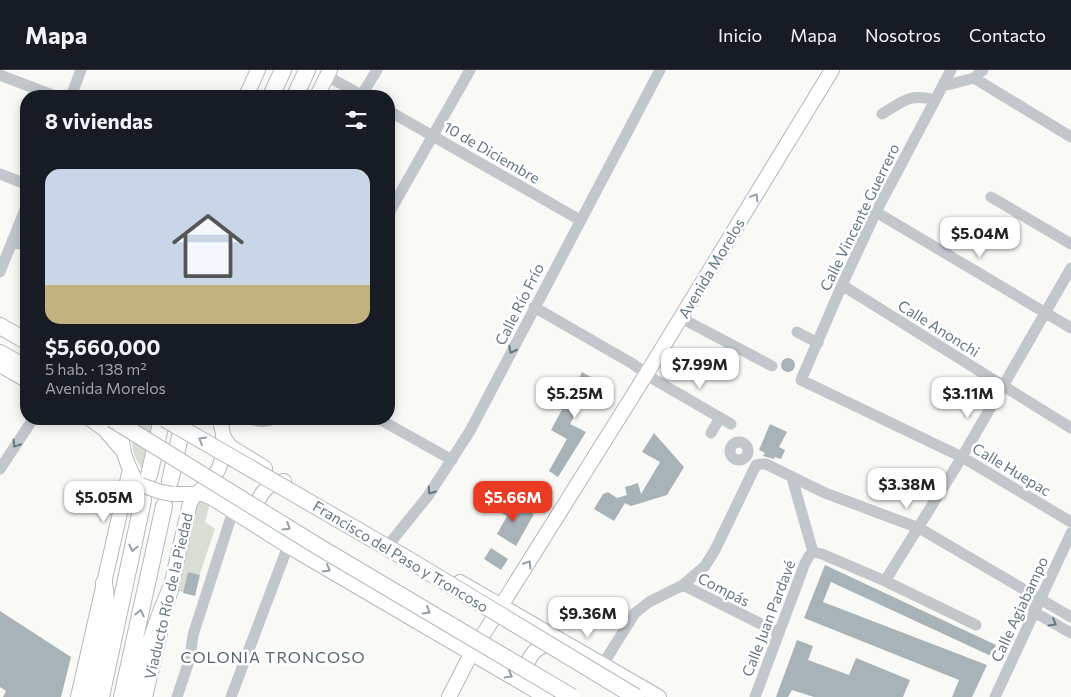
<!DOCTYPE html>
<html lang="es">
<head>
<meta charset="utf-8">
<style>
	:root { --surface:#171b24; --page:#20242c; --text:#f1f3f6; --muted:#9ea1a6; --line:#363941; --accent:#ec3b23 }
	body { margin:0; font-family:Commissioner,sans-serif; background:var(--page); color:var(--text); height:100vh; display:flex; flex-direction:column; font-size:19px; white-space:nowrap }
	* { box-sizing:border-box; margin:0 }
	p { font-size:16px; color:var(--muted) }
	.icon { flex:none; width:28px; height:28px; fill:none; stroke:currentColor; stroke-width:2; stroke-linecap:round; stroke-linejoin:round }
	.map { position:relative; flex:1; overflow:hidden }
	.side { position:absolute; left:20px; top:20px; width:375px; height:335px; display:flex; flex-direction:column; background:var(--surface); border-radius:20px; box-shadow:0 2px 12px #0003 }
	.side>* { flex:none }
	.price { position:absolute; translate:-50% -42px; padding:0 11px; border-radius:10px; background:#fff; color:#222; font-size:16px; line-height:32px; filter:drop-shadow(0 1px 2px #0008) }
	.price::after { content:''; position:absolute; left:50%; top:30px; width:15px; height:11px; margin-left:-8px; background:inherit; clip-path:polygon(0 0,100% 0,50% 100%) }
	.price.active { background:var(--accent); color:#fff }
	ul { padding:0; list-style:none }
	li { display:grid; align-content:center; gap:10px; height:265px; padding:0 25px }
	li span { display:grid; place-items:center; height:155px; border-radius:15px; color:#555 }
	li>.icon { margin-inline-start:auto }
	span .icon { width:90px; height:90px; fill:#fffc; stroke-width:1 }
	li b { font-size:21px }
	h2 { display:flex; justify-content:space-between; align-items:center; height:60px; padding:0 25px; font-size:21px }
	header { display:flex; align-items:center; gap:30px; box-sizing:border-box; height:70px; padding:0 25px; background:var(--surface); border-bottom:1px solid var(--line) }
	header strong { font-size:24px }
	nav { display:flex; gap:28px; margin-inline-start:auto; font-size:18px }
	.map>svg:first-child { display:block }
	.green { fill:#d9ded5 }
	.building { fill:#a8b3b8 }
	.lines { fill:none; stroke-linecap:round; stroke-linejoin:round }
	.major-casing { stroke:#b2b9bd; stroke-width:16 }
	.highway-casing { stroke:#b4babd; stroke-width:18 }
	.minor { stroke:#c1c7ca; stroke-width:11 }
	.major { stroke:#fff; stroke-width:14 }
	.highway { stroke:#fff; stroke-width:16 }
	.major-bridge-casing { stroke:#b2b9bd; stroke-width:16; stroke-linecap:butt }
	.highway-bridge-casing { stroke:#b4babd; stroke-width:18; stroke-linecap:butt }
	.major-bridge { stroke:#fff; stroke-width:14 }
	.highway-bridge { stroke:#fff; stroke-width:16 }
	.oneway { stroke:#91a0a8 }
	.oneway2 { stroke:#627883 }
	.labels { text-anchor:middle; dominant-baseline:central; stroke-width:5; stroke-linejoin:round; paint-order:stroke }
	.street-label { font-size:15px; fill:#627883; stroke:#fff }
	.neighbourhood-label { font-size:16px; letter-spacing:1px; fill:#55656d; stroke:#fff }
</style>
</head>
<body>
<header>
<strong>Mapa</strong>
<nav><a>Inicio</a><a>Mapa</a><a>Nosotros</a><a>Contacto</a></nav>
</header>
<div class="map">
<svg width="1071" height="627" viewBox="0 0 1071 627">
	<rect width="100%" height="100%" fill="#f9f9f6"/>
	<path class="green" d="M140 349H156L145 402C131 386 127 368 140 349Z
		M198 429 210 433 205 452 215 459 197 512 188 522 174 521Z"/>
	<path class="building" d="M781 295a7 7 0 1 1 14 0a7 7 0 1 1-14 0Z
		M582 302 612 319 605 330 588 321 570 354 586 362 558 407 549 401 567 369 551 360Z
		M770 354 787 362 779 377 785 380 781 389 775 387 774 389 763 386 765 383 759 380Z
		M654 363 684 397 667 425 631 436 625 433 614 451 594 439 603 424 608 422 617 428 627 425 625 417 638 413 641 424 660 392 642 382Z
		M499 432 519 441 520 438 534 444 516 476 497 464 507 446 495 440Z
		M491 478 508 489 501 500 484 489Z
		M825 495 996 575 991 586 831 512 823 532 987 595 972 627H952L959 610 804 548Z
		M188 502 200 505 195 526 183 523Z
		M0 541 71 587 61 627H3L6 621 0 617Z
		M797 570 813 576 808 590 849 605 856 588 910 610 903 627H814L792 620 788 627H776Z"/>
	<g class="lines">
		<g class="major-casing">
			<path id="major" d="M246 26 258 0
				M317 26 330 0
				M0 295 26 310
				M90 349 104 359 123 381
				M124 349C118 369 124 389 134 407
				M224 368 231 377 265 398
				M173 424H203L212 428 288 476 546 627
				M258 447C254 429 265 413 284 411
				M460 512 659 627
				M168 529 190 433C194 423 201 421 209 413 225 397 227 370 219 349
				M527 609C525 596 529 583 541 577 546 575 552 575 557 572
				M78 627 130 399
				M145 627 160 564
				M449 627 471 584 647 303 832 0"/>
		</g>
		<g class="highway-casing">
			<path id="highway" d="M271 26 283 0
				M295 26 307 0
				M0 256 26 271
				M0 283 26 298
				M149 405 162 349
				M170 411 184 349
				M88 627C95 595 111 544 104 513
				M101 627 143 430
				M122 627 164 436
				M134 627C144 590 155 555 170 520"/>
		</g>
		<path class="minor" d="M951 0 876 142 842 215 801 310 962 387 1071 452
			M0 5 55 26
			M327 6 363 26
			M974 8 1071 67
			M943 16 974 8 983 0
			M71 26 81 0
			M361 26 377 0
			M389 41 580 150
			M882 44C904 31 909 23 935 30
			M0 104 26 114
			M991 127 1071 174
			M876 142 1071 258
			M389 143 470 0
			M12 171 26 176
			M0 202 26 137
			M842 215 1071 358
			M534 237 633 294 655 310 731 354
			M681 248 772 296
			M797 262 818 273
			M250 349C259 352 265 353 273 349
			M379 349 452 390
			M711 363 720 348
			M730 381a9 9 0 1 1 18 0a9 9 0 1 1-18 0Z
			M0 399 33 349
			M390 473 428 426 470 361 660 0
			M813 482 822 484 885 511 976 555
			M885 511 962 387 1071 198
			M683 515 779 563
			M1033 536 1034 542 1071 563
			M603 594 635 543 649 532 683 515 705 496 715 480 756 395 761 394H766L825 423 919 458 1071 547
			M177 627 190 588 193 565 233 441
			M231 627 288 476
			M755 627 805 493 809 486 813 482 792 408
			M995 627 1071 463"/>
		<use href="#major" class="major"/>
		<use href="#highway" class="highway"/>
		<g class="major-bridge-casing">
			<path id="major-bridge" d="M141 415 161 422 173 424"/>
		</g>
		<g class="highway-bridge-casing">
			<path id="highway-bridge" d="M112 349 319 477 572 627
				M165 349 409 490 636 627"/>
		</g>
		<use href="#major-bridge" class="major-bridge"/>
		<use href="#highway-bridge" class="highway-bridge"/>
	</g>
	<defs><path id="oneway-chevron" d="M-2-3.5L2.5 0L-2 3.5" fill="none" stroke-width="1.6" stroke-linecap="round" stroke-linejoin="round" transform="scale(1.25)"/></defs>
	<g class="oneway">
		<use href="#oneway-chevron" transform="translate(755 127) rotate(-59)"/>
		<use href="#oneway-chevron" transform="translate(202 370) rotate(-150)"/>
		<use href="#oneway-chevron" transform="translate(287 457) rotate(32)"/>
		<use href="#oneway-chevron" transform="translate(133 478) rotate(103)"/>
		<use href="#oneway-chevron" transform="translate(528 494) rotate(-58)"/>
		<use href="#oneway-chevron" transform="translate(327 499) rotate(30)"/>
		<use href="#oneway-chevron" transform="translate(427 541) rotate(31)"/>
		<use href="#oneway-chevron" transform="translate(140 543) rotate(-78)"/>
		<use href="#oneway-chevron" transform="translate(509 605) rotate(30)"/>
	</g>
	<g class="oneway2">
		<use href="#oneway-chevron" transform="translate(512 280) rotate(117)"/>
		<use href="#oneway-chevron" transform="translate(16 374) rotate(123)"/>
		<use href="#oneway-chevron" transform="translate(431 421) rotate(125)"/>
		<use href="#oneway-chevron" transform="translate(1053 553) rotate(31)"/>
	</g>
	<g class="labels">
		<g class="street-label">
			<text transform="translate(492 82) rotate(30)">10 de Diciembre</text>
			<text transform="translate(859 147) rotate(-64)">Calle Vincente Guerrero</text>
			<text transform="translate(711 198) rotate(-59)">Avenida Morelos</text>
			<text transform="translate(519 234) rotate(-63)">Calle Río Frío</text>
			<text transform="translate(939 258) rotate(32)">Calle Anonchi</text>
			<text transform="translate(1012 399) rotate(31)">Calle Huepac</text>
			<text transform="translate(401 486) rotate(31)">Francisco del Paso y Troncoso</text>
			<text transform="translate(724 519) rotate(27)">Compás</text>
			<text transform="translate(168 526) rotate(-77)">Viaducto Río de la Piedad</text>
			<text transform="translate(1019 539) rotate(-65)">Calle Agiabampo</text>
			<text transform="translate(768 548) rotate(-69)">Calle Juan Pardavé</text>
		</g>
		<g class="neighbourhood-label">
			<text x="273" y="586">COLONIA TRONCOSO</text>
		</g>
	</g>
</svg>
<b class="price" style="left:980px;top:189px">$5.04M</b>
<b class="price" style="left:700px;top:320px">$7.99M</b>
<b class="price" style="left:575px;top:349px">$5.25M</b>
<b class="price" style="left:968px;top:349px">$3.11M</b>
<b class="price" style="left:907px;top:440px">$3.38M</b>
<b class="price" style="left:104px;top:453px">$5.05M</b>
<b class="price active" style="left:513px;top:453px">$5.66M</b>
<b class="price" style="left:588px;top:569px">$9.36M</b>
<section class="side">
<h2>8 viviendas<svg class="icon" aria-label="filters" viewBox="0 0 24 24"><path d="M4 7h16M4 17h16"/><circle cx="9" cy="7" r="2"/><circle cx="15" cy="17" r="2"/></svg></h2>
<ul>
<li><span style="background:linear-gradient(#c9d6e8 75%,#c2b280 0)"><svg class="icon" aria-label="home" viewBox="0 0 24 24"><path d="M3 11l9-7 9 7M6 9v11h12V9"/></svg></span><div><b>$5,660,000</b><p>5 hab. · 138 m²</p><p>Avenida Morelos</p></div></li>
</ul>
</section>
</div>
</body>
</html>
